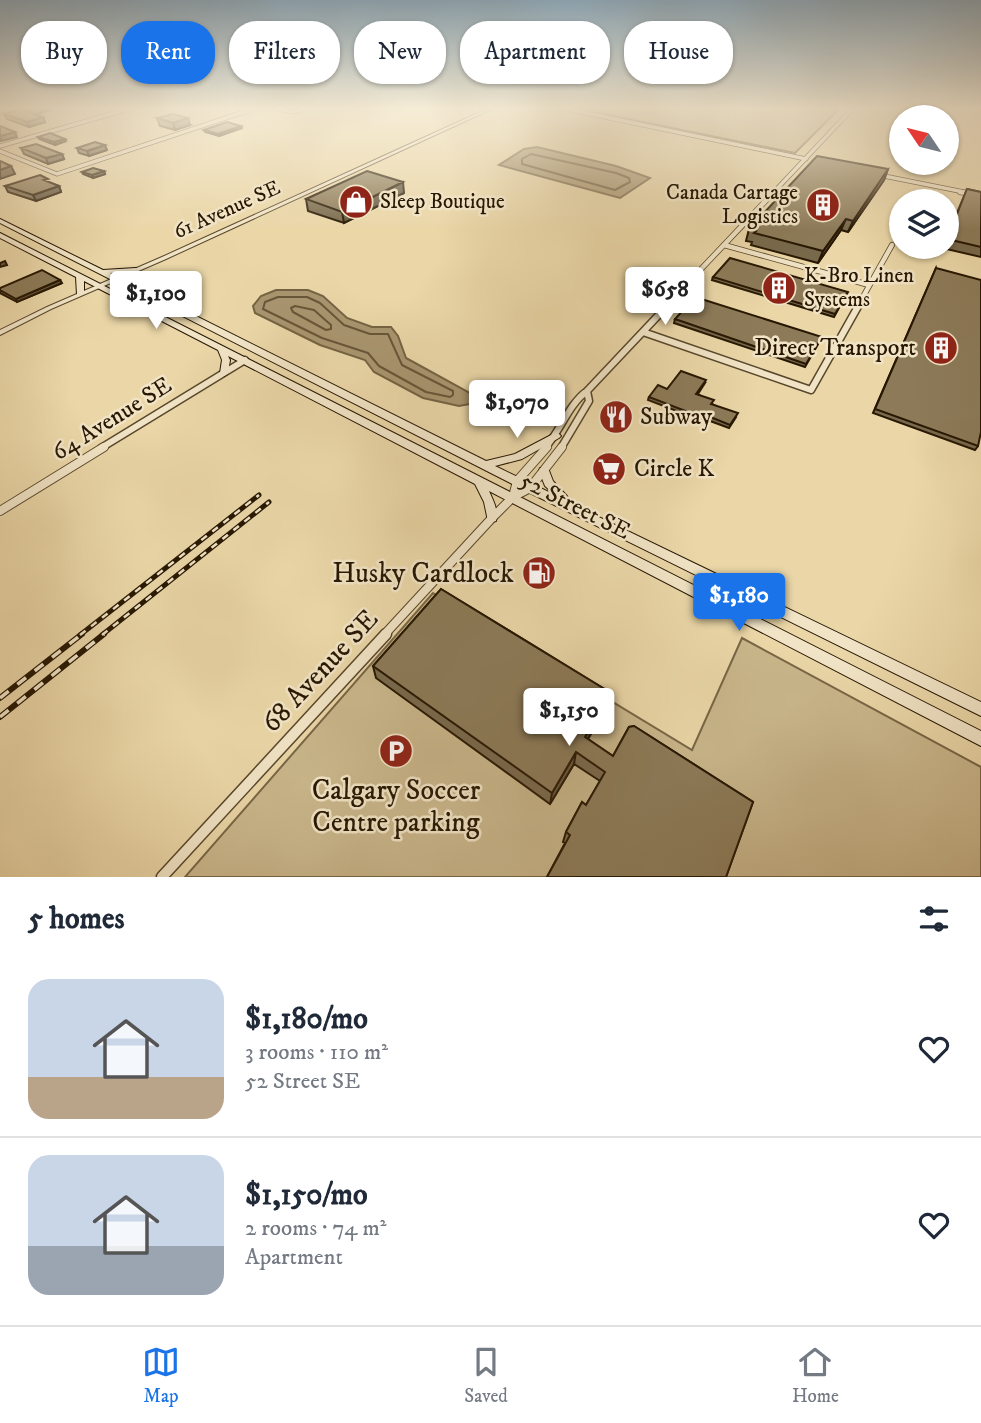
<!DOCTYPE html>
<html lang="en">
<head>
<meta charset="utf-8">
<style>
	:root { --surface:#fff; --page:#f6f6f7; --text:#1f2937; --muted:#747a83; --line:#e0e1e3; --accent:#1a73e8 }
	body { margin:0; font-family:"IM FELL DW Pica",serif; background:var(--page); color:var(--text); height:100vh; display:flex; flex-direction:column; font-size:26px; white-space:nowrap }
	* { box-sizing:border-box; margin:0 }
	p { font-size:23px; color:var(--muted) }
	.icon { flex:none; width:38px; height:38px; fill:none; stroke:currentColor; stroke-width:2; stroke-linecap:round; stroke-linejoin:round }
	.map { position:relative; height:877px; overflow:hidden }
	.details { display:flex; flex-direction:column; background:var(--surface); flex:1 }
	.details>* { flex:none }
	.top-card { position:absolute; left:21px; top:21px; width:940px; height:63px; display:flex; gap:14px }
	.needle { width:46px; rotate:305deg }
	.controls { position:absolute; left:889px; top:105px; display:grid; gap:14px }
	.controls a { display:grid; place-items:center; width:70px; height:70px; border-radius:50%; background:var(--surface); box-shadow:0 2px 5px #0004; font-size:35px }
	.price { position:absolute; translate:-50% -60px; padding:0 16px; border-radius:7px; background:#fff; color:#222; font-size:23px; line-height:46px; filter:drop-shadow(0 2px 4px #0008) }
	.price::after { content:''; position:absolute; left:50%; top:42px; width:21px; height:16px; margin-left:-10px; background:inherit; clip-path:polygon(0 0,100% 0,50% 100%) }
	.price.on { background:var(--accent); color:#fff }
	ul { padding:0; list-style:none }
	li { display:flex; align-items:center; gap:21px; height:175px; padding:0 28px }
	li+li { border-top:2px solid var(--line) }
	li span { display:grid; place-items:center; flex:none; width:196px; height:140px; border-radius:21px; color:#555 }
	li>.icon { margin-inline-start:auto }
	span .icon { width:84px; height:84px; fill:#fffc; stroke-width:1 }
	li b { font-size:30px }
	h2 { display:flex; justify-content:space-between; align-items:center; height:84px; padding:0 28px; font-size:30px }
	.pill { padding:0 24px; border-radius:28px; background:var(--surface); box-shadow:0 2px 5px #0004; font-size:24px; line-height:63px }
	.pill.on { background:var(--accent); color:#fff }
	.tab-bar { display:flex; justify-content:space-around; align-items:center; height:98px; border-top:2px solid var(--line); background:var(--surface); font-size:19px; color:var(--muted) }
	.tab-bar a { display:grid; justify-items:center; gap:4px }
	.tab-bar .on { color:var(--accent) }
	.map>svg:first-child { display:block }
	.green { fill:#c9b68b; stroke:#786646; stroke-width:2 }
	.water { fill:#a8956f; stroke:#746343; stroke-width:2 }
	.lines { fill:none; stroke-linecap:round; stroke-linejoin:round }
	.shore { stroke:#685638; stroke-width:2 }
	.minor-far4-casing { stroke:#58472b; stroke-width:5 }
	.minor-far3-casing { stroke:#58472b; stroke-width:6 }
	.minor-far2-casing { stroke:#58472b; stroke-width:9 }
	.minor-far1-casing { stroke:#58472b; stroke-width:10 }
	.minor-casing { stroke:#58472b; stroke-width:13 }
	.tertiary-casing { stroke:#58472b; stroke-width:2 }
	.secondary-casing { stroke:#271702; stroke-width:2 }
	.minor-far4 { stroke:#f1e4c6; stroke-width:3.5 }
	.minor-far3 { stroke:#f1e4c6; stroke-width:4.5 }
	.minor-far2 { stroke:#f1e4c6; stroke-width:6 }
	.minor-far1 { stroke:#f1e4c6; stroke-width:8 }
	.minor { stroke:#f1e4c6; stroke-width:10 }
	.tertiary { fill:#f1e4c6; fill-rule:evenodd }
	.secondary { fill:#f1e4c6; fill-rule:evenodd }
	.rail-far1-casing { stroke:#271702; stroke-width:5 }
	.rail-casing { stroke:#271702; stroke-width:6 }
	.rail-far1 { stroke:#f1e4c6; stroke-width:2.5; stroke-dasharray:7; stroke-linecap:butt }
	.rail { stroke:#f1e4c6; stroke-width:3.5; stroke-dasharray:11; stroke-linecap:butt }
	.wall { fill:#78694c; stroke:#271702; stroke-width:2 }
	.shaded-wall { fill:#62553e; stroke:#271702; stroke-width:2 }
	.building { fill:#8c7a58; stroke:#271702; stroke-width:2 }
	.labels { text-anchor:middle; dominant-baseline:central; stroke-width:5; stroke-linejoin:round; paint-order:stroke }
	.far-poi-label { font-size:21px; fill:#271702; stroke:#f1e4c6; text-anchor:start }
	.far-street-label { font-size:21px; fill:#271702; stroke:#f1e4c6 }
	.poi-label { font-size:24px; fill:#271702; stroke:#f1e4c6; text-anchor:start }
	.street-label { font-size:24px; fill:#271702; stroke:#f1e4c6 }
	.near-poi-label { font-size:28px; fill:#271702; stroke:#f1e4c6; text-anchor:end }
	.near-street-label { font-size:28px; fill:#271702; stroke:#f1e4c6 }
</style>
</head>
<body>
<div class="map">
<svg width="981" height="877" viewBox="0 0 981 877">
	<rect width="100%" height="100%" fill="#ead6a7"/>
	<filter id="stains"><feTurbulence type="fractalNoise" baseFrequency=".00286" numOctaves="4"/><feColorMatrix values="0 0 0 0 .2 0 0 0 0 .09 0 0 0 0 .02 0 0 0 .5 -.17"/></filter>
	<radialGradient id="worn" r=".72"><stop offset=".6" stop-color="#630" stop-opacity="0"/><stop offset="1" stop-color="#630" stop-opacity=".3"/></radialGradient>
	<path class="green" d="M570 107H841L795 153Z
		M433 593 692 750 742 638 981 767V877H185Z"/>
	<path class="water" d="M537 147 616 166 650 178 620 198 499 165 524 149Z
		M276 290H308L323 296 347 318 372 327H391L398 336 406 358 470 393V404L459 406 423 398 374 372 365 360 320 345 255 313 253 306 261 296Z"/>
	<g class="lines">
		<path class="shore" d="M531 154 616 173 629 178 630 182 615 190 522 164V159Z
			M278 297H307L320 303 344 325 370 334H388L402 365 453 391V395L450 397 426 392 379 366 368 353 322 338 263 309 265 302Z
			M295 306 314 310 331 325V329L326 330 293 312 291 308Z"/>
		<g class="minor-far4-casing">
			<path id="minor-far4" d="M270 107 293 112 312 107
				M557 107 806 159
				M0 146 135 107
				M0 151 57 174 259 107
				M879 175 969 193
				M773 193 854 107"/>
		</g>
		<g class="minor-far3-casing">
			<path id="minor-far3" d="M960 192 981 196
				M724 245 869 285
				M668 304 774 192
				M859 304 892 245"/>
		</g>
		<g class="minor-far2-casing">
			<path id="minor-far2" d="M643 332 811 390 860 303
				M101 448 245 360
				M545 448C561 430 568 405 587 391L670 303
				M561 448 589 401 587 391"/>
		</g>
		<g class="minor-far1-casing">
			<path id="minor-far1" d="M513 497 517 481 547 447
				M0 511 104 447
				M384 635 492 518 513 497 530 488 562 447"/>
		</g>
		<g class="minor-casing">
			<path id="minor" d="M162 877 386 634"/>
		</g>
		<g class="tertiary-casing">
			<path id="tertiary" d="M491 107H496L166 259 51 309 0 335V330L47 307 162 257Z"/>
		</g>
		<g class="secondary-casing">
			<path id="secondary" d="M0 219 103 270 136 268 137 269 134 271 110 273 486 461 515 454 553 434H559L561 436 559 438 522 459 495 466 555 495 545 486 539 471 540 468H548L553 481 576 506 981 702V716L526 491 0 223Z
				M0 233 981 731V746L489 491C493 500 499 511 496 521L492 522 488 521 484 502 475 484 228 356 230 360 228 373 224 376 221 375 220 373 222 360 218 350 84 281V293L80 295H77L76 277 0 238Z"/>
		</g>
		<use href="#minor-far4" class="minor-far4"/>
		<use href="#minor-far3" class="minor-far3"/>
		<use href="#minor-far2" class="minor-far2"/>
		<use href="#minor-far1" class="minor-far1"/>
		<use href="#minor" class="minor"/>
		<use href="#tertiary" class="tertiary"/>
		<use href="#secondary" class="secondary"/>
		<g class="rail-far1-casing">
			<path id="rail-far1" d="M80 635 259 495
				M102 635 269 502"/>
		</g>
		<g class="rail-casing">
			<path id="rail" d="M0 698 82 634
				M0 717 104 634"/>
		</g>
		<use href="#rail-far1" class="rail-far1"/>
		<use href="#rail" class="rail"/>
	</g>
	<path class="wall" d="M28 107H58L35 115 43 117 45 122 29 127 7 119 4 114Z
		M157 118 190 125 175 130 160 126Z
		M242 128 219 136 205 132 204 130Z
		M38 137 66 141 55 145 39 139Z
		M21 148 62 154 64 159 48 164 24 154Z
		M77 148 107 150 89 156 79 153Z
		M888 169 884 180 848 232 841 230 818 263 751 245 752 242 746 241 749 229Z
		M104 171 105 174 93 178 83 174 82 172Z
		M50 183 59 186 61 192 36 201 8 192 5 186Z
		M967 189 981 192V257L942 248V247H947V237Z
		M404 193 344 223 308 211 306 199Z
		M936 268 978 446 975 450 873 413Z
		M713 277 846 295 834 317 712 280Z
		M62 283 17 302 0 293V288Z
		M675 319 822 337 805 367 674 323Z
		M705 383 698 394 712 404 736 417 729 428 702 418 700 420 648 400 649 397 667 389Z
		M441 589 611 693 607 706 588 739 613 756 629 727 634 726 753 802 726 877H547L565 843 563 842 566 832 582 802 586 805 600 781 574 764 550 804 376 678 373 666Z"/>
	<path class="shaded-wall" d="M41 107H58L29 117 27 112Z
		M43 117 45 122 29 127 27 122Z
		M188 118 190 125 175 130 173 123Z
		M241 126 242 128 219 136 218 134Z
		M15 132 17 137 1 141 0 136Z
		M65 139 66 141 55 145 54 142Z
		M105 145 107 150 89 156 87 151Z
		M62 154 64 159 48 164 46 158Z
		M11 166 15 174 0 179V170Z
		M888 169 884 180 848 232 853 221Z
		M104 171 105 174 93 178 92 175Z
		M403 182 404 193 344 223 342 212Z
		M59 186 61 192 36 201 33 195Z
		M846 219 841 230 818 263 823 251Z
		M5 261 7 265 0 267V263Z
		M60 280 62 283 17 302 16 299Z
		M611 693 607 706 582 749 585 737Z
		M576 752 574 764 550 804 552 793Z"/>
	<path class="building" d="M28 107H41L27 112 43 117 27 122 4 114Z
		M173 114 188 118 173 123 157 118Z
		M227 122 241 126 218 134 204 130Z
		M0 126 15 132 0 136Z
		M50 133 65 139 54 142 38 137Z
		M95 142 105 145 87 151 77 148Z
		M36 144 62 154 46 158 21 148Z
		M817 156 888 169 853 221 846 219 823 251 754 233 756 231 749 229Z
		M0 161 11 166 0 170Z
		M93 168 104 171 92 175 82 172Z
		M367 171 403 182 342 212 306 199Z
		M40 175 48 179 44 180 59 186 33 195 5 186Z
		M967 189 981 192V247L947 239Z
		M730 258 848 292 835 314 713 277Z
		M936 268 981 280V432L978 446 875 409Z
		M42 270 60 280 16 299 0 290V288Z
		M695 297 822 337 806 364 675 319Z
		M681 371 706 380 696 394 714 400 711 404 738 413 730 425 703 414 701 417 649 397 658 385 667 389Z
		M441 589 611 693 585 737 613 756 629 727 634 726 753 802 726 877H547L570 835 566 832 582 802 586 805 605 772 576 752 552 793 373 666Z"/>
	<linearGradient id="sky" x2="0" y2="1"><stop stop-color="#8ea8b8"/><stop offset="0.47" stop-color="#f6edd7"/><stop offset="1" stop-color="#f6edd7" stop-opacity="0"/></linearGradient>
	<rect width="981" height="230" fill="url(#sky)"/>
	<defs>
		<g id="shop-disc" transform="scale(1.75)"><circle r="9.5" fill="#8f2418" stroke="#f1e4c6"/><path d="M-5-2.5h2.3a2.7 3.5 0 0 1 5.4 0H5L5.5 6h-11ZM-1.5-2.5h3a1.5 2.3 0 0 0-3 0Z" fill="#fff"/></g>
		<g id="building-disc" transform="scale(1.75)"><circle r="9.5" fill="#8f2418" stroke="#f1e4c6"/><path d="M-4-6H4V6H1V3H-1V6H-4ZM-2.5-4.3h1.7v1.8h-1.7ZM.8-4.3h1.7v1.8H.8ZM-2.5-1h1.7V.8h-1.7ZM.8-1h1.7V.8H.8Z" fill="#fff"/></g>
		<g id="restaurant-disc" transform="scale(1.75)"><circle r="9.5" fill="#8f2418" stroke="#f1e4c6"/><path d="M-5-6h1v4h1v-4h1v4h1v-4h1v5L-1.5 .5V6h-2V.5L-5-1ZM5-6V6H3V1.5H1.5Q1.5-4 5-6Z" fill="#fff"/></g>
		<g id="supermarket-disc" transform="scale(1.75)"><circle r="9.5" fill="#8f2418" stroke="#f1e4c6"/><path d="M-6-5.5h2.5l.6 2H6L4.5 2H-2.5L-4.4-4H-6ZM-1.5 3.2a1.3 1.3 0 1 0 .1 0ZM3 3.2a1.3 1.3 0 1 0 .1 0Z" fill="#fff"/></g>
		<g id="fuel-disc" transform="scale(1.75)"><circle r="9.5" fill="#8f2418" stroke="#f1e4c6"/><path d="M-5.5-6h7V0h2V4h1.3V-2.5L3-4.5l.8-.8L6-3V5H2.5V1h-1V6h-7ZM-4.2-4.7v3.2H.2V-4.7Z" fill="#fff"/></g>
		<g id="parking-disc" transform="scale(1.75)"><circle r="9.5" fill="#8f2418" stroke="#f1e4c6"/><path d="M-3.5-5.5H1a3.5 3.5 0 0 1 0 7H-1V5.5H-3.5ZM-1-3.4V-.6H.8a1.4 1.4 0 0 0 0-2.8Z" fill="#fff"/></g>
	</defs>
	<g fill-rule="evenodd">
		<use href="#shop-disc" x="356" y="202"/>
		<use href="#building-disc" x="823" y="205"/>
		<use href="#building-disc" x="779" y="288"/>
		<use href="#building-disc" x="941" y="348"/>
		<use href="#restaurant-disc" x="616" y="417"/>
		<use href="#supermarket-disc" x="609" y="469"/>
		<use href="#fuel-disc" x="539" y="573"/>
		<use href="#parking-disc" x="396" y="751"/>
	</g>
	<g class="labels">
		<g class="far-poi-label">
			<text x="798" y="193" text-anchor="end">Canada Cartage<tspan x="798" dy="24">Logistics</tspan></text>
			<text x="380" y="202">Sleep Boutique</text>
			<text x="804" y="276">K-Bro Linen<tspan x="804" dy="24">Systems</tspan></text>
		</g>
		<g class="far-street-label">
			<text transform="translate(227 210) rotate(-24)">61 Avenue SE</text>
		</g>
		<g class="poi-label">
			<text x="916" y="348" text-anchor="end">Direct Transport</text>
			<text x="640" y="417">Subway</text>
			<text x="634" y="469">Circle K</text>
		</g>
		<g class="street-label">
			<text transform="translate(112 419) rotate(-32)">64 Avenue SE</text>
			<text transform="translate(575 506) rotate(27)">52 Street SE</text>
		</g>
		<g class="near-poi-label">
			<text x="514" y="573">Husky Cardlock</text>
			<text x="396" y="790" text-anchor="middle">Calgary Soccer<tspan x="396" dy="32">Centre parking</tspan></text>
		</g>
		<g class="near-street-label">
			<text transform="translate(320 671) rotate(-47)">68 Avenue SE</text>
		</g>
	</g>
	<rect width="100%" height="100%" filter="url(#stains)"/>
	<rect width="100%" height="100%" fill="url(#worn)"/>
</svg>
<div class="controls">
<a><svg class="needle" viewBox="-14 -14 28 28"><path d="M0-13l5 13h-10z" fill="#e53935"/><path d="M0 13l5-13h-10z" fill="#747a83"/></svg></a>
<a><svg class="icon" aria-label="layers" viewBox="0 0 24 24"><path d="M12 4l9 5-9 5-9-5zM3 14l9 5 9-5"/></svg></a>
</div>
<b class="price" style="left:665px;top:327px">$658</b>
<b class="price" style="left:156px;top:331px">$1,100</b>
<b class="price" style="left:517px;top:440px">$1,070</b>
<b class="price on" style="left:739px;top:633px">$1,180</b>
<b class="price" style="left:569px;top:748px">$1,150</b>
<div class="top-card">
<a class="pill">Buy</a>
<a class="pill on">Rent</a>
<a class="pill">Filters</a>
<a class="pill">New</a>
<a class="pill">Apartment</a>
<a class="pill">House</a>
</div>
</div>
<section class="details">
<h2>5 homes<svg class="icon" aria-label="filters" viewBox="0 0 24 24"><path d="M4 7h16M4 17h16"/><circle cx="9" cy="7" r="2"/><circle cx="15" cy="17" r="2"/></svg></h2>
<ul>
<li><span style="background:linear-gradient(#c9d6e8 70%,#b9a48a 0)"><svg class="icon" aria-label="home" viewBox="0 0 24 24"><path d="M3 11l9-7 9 7M6 9v11h12V9"/></svg></span><div><b>$1,180/mo</b><p>3 rooms · 110 m²</p><p>52 Street SE</p></div><svg class="icon" aria-label="heart" viewBox="0 0 24 24"><path d="M12 20l-8-8c-3-5 5-10 8-4 3-6 11-1 8 4z"/></svg></li>
<li><span style="background:linear-gradient(#c9d6e8 65%,#9aa5b1 0)"><svg class="icon" aria-label="home" viewBox="0 0 24 24"><path d="M3 11l9-7 9 7M6 9v11h12V9"/></svg></span><div><b>$1,150/mo</b><p>2 rooms · 74 m²</p><p>Apartment</p></div><svg class="icon" aria-label="heart" viewBox="0 0 24 24"><path d="M12 20l-8-8c-3-5 5-10 8-4 3-6 11-1 8 4z"/></svg></li>
</ul>
</section>
<nav class="tab-bar">
<a class="on"><svg class="icon" aria-label="map" viewBox="0 0 24 24"><path d="M3 6l6-2 6 2 6-2v14l-6 2-6-2-6 2zM9 4v14M15 6v14"/></svg>Map</a>
<a><svg class="icon" aria-label="saved" viewBox="0 0 24 24"><path d="M7 4h10v16l-5-4-5 4z"/></svg>Saved</a>
<a><svg class="icon" aria-label="home" viewBox="0 0 24 24"><path d="M3 11l9-7 9 7M6 9v11h12V9"/></svg>Home</a>
</nav>
</body>
</html>
